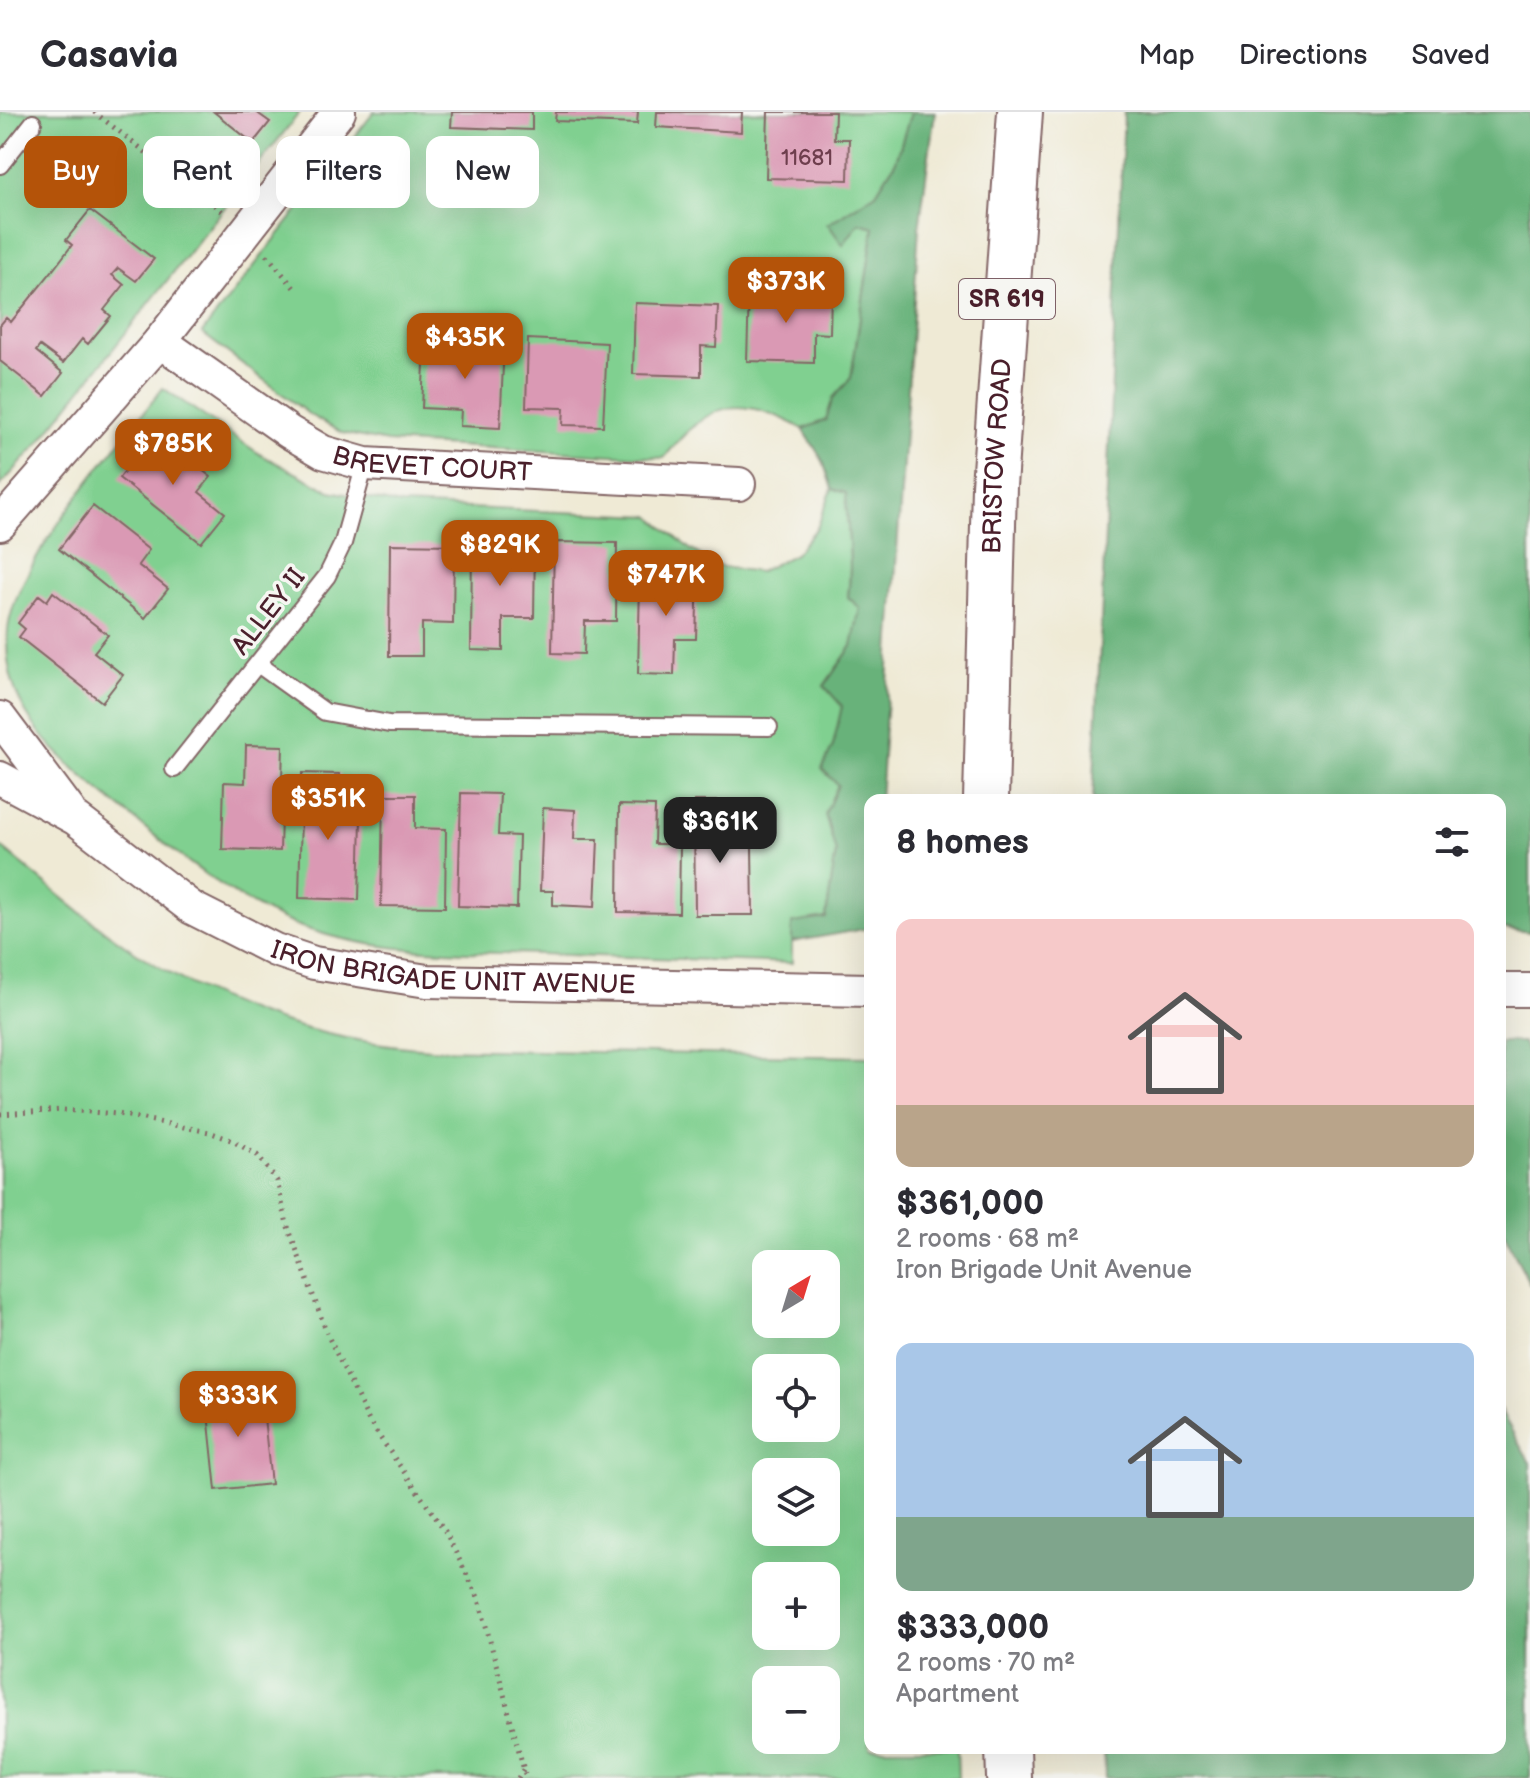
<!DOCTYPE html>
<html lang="en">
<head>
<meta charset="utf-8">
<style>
	:root { --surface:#fff; --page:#f7f7f7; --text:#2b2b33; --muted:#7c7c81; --line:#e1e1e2; --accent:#b45309 }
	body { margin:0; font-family:"Balsamiq Sans",sans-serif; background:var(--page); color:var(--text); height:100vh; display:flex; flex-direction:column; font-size:30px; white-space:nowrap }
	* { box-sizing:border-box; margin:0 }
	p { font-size:26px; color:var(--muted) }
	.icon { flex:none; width:44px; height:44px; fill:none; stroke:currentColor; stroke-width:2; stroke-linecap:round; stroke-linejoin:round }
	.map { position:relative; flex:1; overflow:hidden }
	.details { position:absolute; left:864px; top:682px; width:642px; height:960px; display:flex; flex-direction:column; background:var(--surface); border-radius:16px; box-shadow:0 8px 32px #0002 }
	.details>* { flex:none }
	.banner { position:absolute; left:24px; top:24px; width:720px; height:72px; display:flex; gap:16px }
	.needle { width:52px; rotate:38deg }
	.fabs { position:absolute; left:752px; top:1138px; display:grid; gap:16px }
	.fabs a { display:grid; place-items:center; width:88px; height:88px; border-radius:16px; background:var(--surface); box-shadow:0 8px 32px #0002; font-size:40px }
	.price { position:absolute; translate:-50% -68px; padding:0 18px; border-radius:16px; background:var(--accent); color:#fff; font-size:26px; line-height:52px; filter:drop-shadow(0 2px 4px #0008) }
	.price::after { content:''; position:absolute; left:50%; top:48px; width:24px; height:18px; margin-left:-12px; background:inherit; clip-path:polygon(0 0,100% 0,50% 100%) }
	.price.active { background:#222; color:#fff }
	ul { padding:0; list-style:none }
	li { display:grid; align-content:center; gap:16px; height:424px; padding:0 32px }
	li span { display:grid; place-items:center; height:248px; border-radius:16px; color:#555 }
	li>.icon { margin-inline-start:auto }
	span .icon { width:144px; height:144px; fill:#fffc; stroke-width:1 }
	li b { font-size:34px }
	h2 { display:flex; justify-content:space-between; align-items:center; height:96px; padding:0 32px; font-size:34px }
	.chip { padding:0 28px; border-radius:16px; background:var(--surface); box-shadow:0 8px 32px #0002; font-size:28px; line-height:72px }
	.chip.active { background:var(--accent); color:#fff }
	header { display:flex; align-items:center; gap:48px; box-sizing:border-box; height:112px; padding:0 40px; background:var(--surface); border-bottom:2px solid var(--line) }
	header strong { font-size:38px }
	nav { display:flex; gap:44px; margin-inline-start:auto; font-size:28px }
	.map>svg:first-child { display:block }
	.green { fill:#80d090; stroke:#65785e; stroke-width:2; fill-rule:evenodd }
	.forest { fill:#68b27a; stroke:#596852; stroke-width:2 }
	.building { fill:#da99b4 }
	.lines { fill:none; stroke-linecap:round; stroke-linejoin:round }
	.lane-casing { stroke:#846666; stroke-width:20 }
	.street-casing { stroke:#846666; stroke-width:36 }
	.primary-casing { stroke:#846666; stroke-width:48 }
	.path { stroke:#846666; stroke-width:5; stroke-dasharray:2 6; stroke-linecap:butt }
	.lane { stroke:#fff; stroke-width:16 }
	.street { stroke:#fff; stroke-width:32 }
	.primary { stroke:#fff; stroke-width:44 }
	.labels { text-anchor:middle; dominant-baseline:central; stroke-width:7; stroke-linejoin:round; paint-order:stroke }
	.number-label { font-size:22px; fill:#6e3e4d }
	.shield { fill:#f6f6f2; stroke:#7e6067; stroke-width:2 }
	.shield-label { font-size:24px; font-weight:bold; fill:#4a1f2b }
	.street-label { font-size:26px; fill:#4a1f2b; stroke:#f6f6f2 }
</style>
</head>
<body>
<header>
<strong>Casavia</strong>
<nav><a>Map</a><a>Directions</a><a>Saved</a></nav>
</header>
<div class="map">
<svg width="1530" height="1666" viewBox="0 0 1530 1666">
	<rect width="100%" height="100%" fill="#f6f6f2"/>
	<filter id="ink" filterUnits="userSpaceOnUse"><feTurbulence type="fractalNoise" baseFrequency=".0125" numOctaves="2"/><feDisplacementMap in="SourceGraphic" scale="16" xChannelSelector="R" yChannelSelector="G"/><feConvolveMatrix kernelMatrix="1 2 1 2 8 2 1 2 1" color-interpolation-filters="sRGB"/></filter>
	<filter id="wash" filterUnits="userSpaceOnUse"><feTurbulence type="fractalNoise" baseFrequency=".006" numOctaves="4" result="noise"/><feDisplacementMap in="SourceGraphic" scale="32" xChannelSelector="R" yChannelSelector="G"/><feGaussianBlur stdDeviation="1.8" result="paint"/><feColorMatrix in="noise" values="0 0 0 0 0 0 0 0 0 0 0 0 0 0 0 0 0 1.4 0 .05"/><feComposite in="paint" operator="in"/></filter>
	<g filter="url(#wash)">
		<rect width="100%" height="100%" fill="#efead5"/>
		<path class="green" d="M0 0H300L38 332 0 374Z
			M374 0H911L896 49 876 81 828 112 859 111 874 114 851 266 833 286 826 308 803 317C738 281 709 289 664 346L387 330 342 321 310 303 202 221Z
			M163 276 261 343 330 379 401 393 650 404 690 437 721 455 759 460 795 442 817 416 832 377 846 381C847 417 853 449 848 485L860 496 852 534 824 574 843 593 833 634 823 657 838 673 825 702 836 740 826 806 792 812V851C708 848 624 845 540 842 451 839 357 843 275 804 211 773 155 724 100 679 48 635 0 591 8 517 17 447 119 333 163 276Z
			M0 734C42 768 84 806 129 836 220 897 321 930 431 937L870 945V1636H957L958 1666H0ZM766 1152H826V1212H766ZM766 1256H826V1316H766ZM766 1360H826V1420H766ZM766 1464H826V1524H766ZM766 1568H826V1628H766Z"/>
		<path class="forest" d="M911 0H935L919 116 880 688H870V816L792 830V811L826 806 836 740 825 702 838 673 822 657 833 634 842 594 824 574 852 534 860 496 848 485C853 450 847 417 846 381L832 377 823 349 803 317 826 308 833 286 851 266 874 115 859 111 843 133 828 112 876 81 896 49Z
			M1124 0H1530V820L1500 816V688H1093Z
			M1500 930H1523L1530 947V1173L1500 1112Z
			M1500 1298 1530 1351V1666H1105L1104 1636H1500Z"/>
		<g id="blocks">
			<path class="building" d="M214 0H256L270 10 253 31Z
				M452 0H532V18L451 15Z
				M556 0H638L637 12 555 9Z
				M657 0H742L741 20 656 15Z
				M768 0H835L834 27H849L848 68 766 66Z
				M90 98 154 147 136 169 118 156 112 163 124 173 104 198 111 204 88 232 82 227 63 251 40 234 36 239 63 261 45 284 0 249V213L6 206 11 210 53 158 72 133 66 128Z
				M749 178 831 181 830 222 814 221V251L747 249Z
				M635 191 718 194 716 235 701 234V264L633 262Z
				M528 227 607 231 603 314 563 313 564 296 526 295Z
				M425 229 504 233 500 316 460 314 461 298 422 296Z
				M155 321 211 365 199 380 225 401 201 431 119 366Z
				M93 394 149 438 138 453 168 477 145 506 59 437Z
				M472 427 535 428 534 506H503V539L471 538Z
				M554 430 617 431 616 509H585L584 542 552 541Z
				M390 432 454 433 453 512 422 511V544H389Z
				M651 456 698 458 696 527H675L674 563 638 562 640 470H651Z
				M53 480 108 523 94 540 123 563 102 590 19 525 25 517 18 511 39 483 47 489Z
				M246 633 283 634 280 739 222 737 224 670 245 671Z
				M302 661 340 662 339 706H361L359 788 299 786Z
				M461 681 500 682 498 723 519 724 517 796 458 794Z
				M383 683H415V716L446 717 445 795 381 794Z
				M694 689H728V734H752L753 803H695Z
				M619 693 655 694 654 732H680L679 801 618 800Z
				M543 696 575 698 574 727H598L595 795 553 793V779H540Z
				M261 1277 271 1372 216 1378 206 1282Z"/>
		</g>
	</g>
	<g filter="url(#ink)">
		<use href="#blocks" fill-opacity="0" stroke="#846666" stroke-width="2"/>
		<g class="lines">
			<g class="lane-casing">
				<path id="lane" d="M0 53 33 11
					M258 552 325 600 389 612 769 615
					M174 657 327 464 343 431 365 352"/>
			</g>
			<g class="street-casing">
				<g id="street">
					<path id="s1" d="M160 229 289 320 323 340 365 352 739 372"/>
					<path d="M0 412 160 229 339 0"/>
					<path d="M0 606 69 698"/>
					<path id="s2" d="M0 666 76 707 192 796 275 838 314 851 427 869 870 878"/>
					<path d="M1500 878H1530"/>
				</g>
			</g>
			<g class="primary-casing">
				<g id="primary">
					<path id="s3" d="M986 688 994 374 1020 0"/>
					<path d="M1008 1636 1009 1666"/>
				</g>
			</g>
			<path class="path" d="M94 0 223 100
				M267 143 295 177
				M0 1002 63 998 118 1002 209 1020 231 1028 257 1043 277 1069 287 1112 328 1224 370 1311 445 1419 479 1487 526 1666
				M518 1666 524 1656"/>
			<use href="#lane" class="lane"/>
			<use href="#street" class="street"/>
			<use href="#primary" class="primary"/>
		</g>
	</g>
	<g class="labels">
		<g class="number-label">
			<text x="807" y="46">11681</text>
		</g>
		<rect class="shield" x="959" y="167" width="96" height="40" rx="6"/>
		<g class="shield-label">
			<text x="1007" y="187">SR 619</text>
		</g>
		<g class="street-label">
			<text stroke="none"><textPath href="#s3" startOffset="344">BRISTOW ROAD</textPath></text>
			<text stroke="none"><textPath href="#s1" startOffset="308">BREVET COURT</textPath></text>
			<text transform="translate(269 500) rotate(-52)">ALLEY II</text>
			<text stroke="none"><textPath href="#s2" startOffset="506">IRON BRIGADE UNIT AVENUE</textPath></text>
		</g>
	</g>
</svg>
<div class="fabs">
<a><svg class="needle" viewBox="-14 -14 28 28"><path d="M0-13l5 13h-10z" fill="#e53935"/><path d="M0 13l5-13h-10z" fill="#7c7c81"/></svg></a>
<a><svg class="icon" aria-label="locate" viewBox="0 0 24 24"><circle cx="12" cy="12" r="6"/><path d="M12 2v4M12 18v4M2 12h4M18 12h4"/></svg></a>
<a><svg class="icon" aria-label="layers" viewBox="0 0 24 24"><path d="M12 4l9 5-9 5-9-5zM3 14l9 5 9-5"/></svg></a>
<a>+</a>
<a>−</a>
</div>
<b class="price" style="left:786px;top:213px">$373K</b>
<b class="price" style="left:465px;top:269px">$435K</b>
<b class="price" style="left:173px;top:375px">$785K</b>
<b class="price" style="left:500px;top:476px">$829K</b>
<b class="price" style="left:666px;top:506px">$747K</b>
<b class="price" style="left:328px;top:730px">$351K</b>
<b class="price active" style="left:720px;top:753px">$361K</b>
<b class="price" style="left:238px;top:1327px">$333K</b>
<div class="banner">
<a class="chip active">Buy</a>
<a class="chip">Rent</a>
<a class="chip">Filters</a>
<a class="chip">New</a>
</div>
<section class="details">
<h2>8 homes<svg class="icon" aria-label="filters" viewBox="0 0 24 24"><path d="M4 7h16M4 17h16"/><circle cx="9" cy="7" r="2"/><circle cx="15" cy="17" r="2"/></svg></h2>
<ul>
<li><span style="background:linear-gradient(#f6c9c9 75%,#b9a48a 0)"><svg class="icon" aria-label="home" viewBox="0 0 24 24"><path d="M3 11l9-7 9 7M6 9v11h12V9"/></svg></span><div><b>$361,000</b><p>2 rooms · 68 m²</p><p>Iron Brigade Unit Avenue</p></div></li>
<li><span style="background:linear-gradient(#a9c7e8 70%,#7fa58c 0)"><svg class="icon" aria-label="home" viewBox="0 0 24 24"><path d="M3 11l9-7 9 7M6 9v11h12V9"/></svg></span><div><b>$333,000</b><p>2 rooms · 70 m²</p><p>Apartment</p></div></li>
</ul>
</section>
</div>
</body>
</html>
